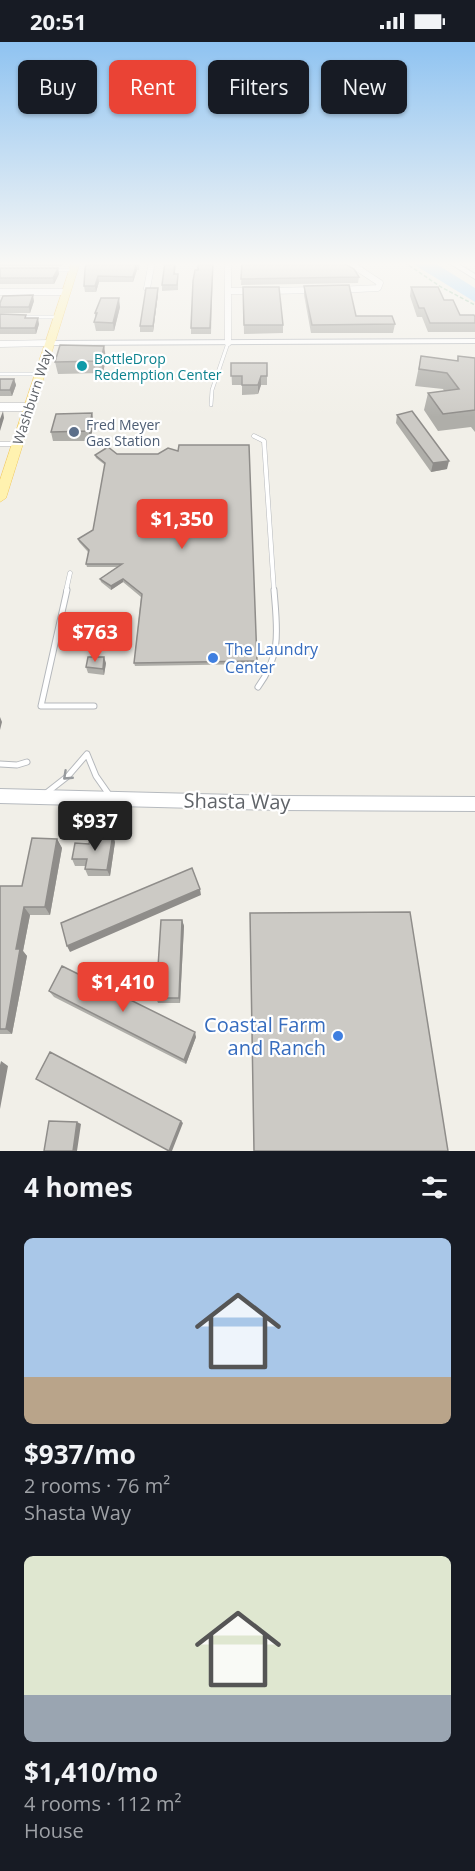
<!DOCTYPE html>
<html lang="en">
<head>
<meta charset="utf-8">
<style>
	:root { --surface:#171b24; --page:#20242c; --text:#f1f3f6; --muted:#9ea1a6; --accent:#ea4335 }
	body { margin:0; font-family:"Open Sans",sans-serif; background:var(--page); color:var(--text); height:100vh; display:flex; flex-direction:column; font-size:22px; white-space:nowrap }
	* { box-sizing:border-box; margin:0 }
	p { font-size:20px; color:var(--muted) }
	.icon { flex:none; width:33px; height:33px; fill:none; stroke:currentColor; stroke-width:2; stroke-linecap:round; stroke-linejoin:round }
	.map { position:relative; height:1109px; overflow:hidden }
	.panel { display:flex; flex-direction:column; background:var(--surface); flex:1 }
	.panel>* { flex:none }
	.guide { position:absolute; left:18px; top:18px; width:440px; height:54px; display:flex; gap:12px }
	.price { position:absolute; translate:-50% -51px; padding:0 14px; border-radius:6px; background:var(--accent); color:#fff; font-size:20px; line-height:39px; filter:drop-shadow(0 2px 3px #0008) }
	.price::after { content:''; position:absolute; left:50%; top:36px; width:18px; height:14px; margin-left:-9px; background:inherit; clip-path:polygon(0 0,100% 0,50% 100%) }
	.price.current { background:#222; color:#fff }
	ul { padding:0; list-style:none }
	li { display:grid; align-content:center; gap:12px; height:318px; padding:0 24px }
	li span { display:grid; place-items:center; height:186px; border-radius:9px; color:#555 }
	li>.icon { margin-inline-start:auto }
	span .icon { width:108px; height:108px; fill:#fffc; stroke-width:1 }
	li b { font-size:26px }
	h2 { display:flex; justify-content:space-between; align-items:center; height:72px; padding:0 24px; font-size:26px }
	.tag { padding:0 21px; border-radius:9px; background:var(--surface); box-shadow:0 2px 4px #0004; font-size:21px; line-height:54px }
	.tag.current { background:var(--accent); color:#fff }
	.status { display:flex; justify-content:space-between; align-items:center; height:42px; padding:0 30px; background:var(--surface); direction:ltr }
	.status svg { height:16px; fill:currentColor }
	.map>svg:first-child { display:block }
	.water { fill:#aadaff }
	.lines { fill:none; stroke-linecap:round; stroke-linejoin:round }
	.lane-far2-casing { stroke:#b5b8bc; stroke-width:4 }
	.lane-far1-casing { stroke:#b5b8bc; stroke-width:5 }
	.lane-casing { stroke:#b5b8bc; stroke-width:7 }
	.street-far1-casing { stroke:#b5b8bc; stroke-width:7 }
	.street-casing { stroke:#b5b8bc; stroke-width:9 }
	.secondary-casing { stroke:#b6babf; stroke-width:2 }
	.primary-casing { stroke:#f2c960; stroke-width:1 }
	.path { stroke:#9cc7a9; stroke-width:1.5; stroke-dasharray:4 2; stroke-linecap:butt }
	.lane-far2 { stroke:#fff; stroke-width:3 }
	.lane-far1 { stroke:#fff; stroke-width:4 }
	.lane { stroke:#fff; stroke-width:5 }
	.street-far1 { stroke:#fff; stroke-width:6 }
	.street { stroke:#fff; stroke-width:8 }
	.secondary { fill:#fff; fill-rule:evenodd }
	.primary { fill:#fff2af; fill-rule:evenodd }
	.wall { fill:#afaea9 }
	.shaded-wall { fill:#8f8d8a }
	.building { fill:#cccac5; stroke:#8f8d8a; stroke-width:1.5 }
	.oneway { stroke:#979a9d }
	.culture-dot { fill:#0f9aa8; stroke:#fff; stroke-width:2 }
	.service-dot { fill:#5c6f8a; stroke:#fff; stroke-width:2 }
	.shop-dot { fill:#3f7fe0; stroke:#fff; stroke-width:2 }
	.labels { text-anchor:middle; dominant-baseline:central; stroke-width:4.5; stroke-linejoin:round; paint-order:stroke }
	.far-culture-label { font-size:14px; fill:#0d838f; stroke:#fff; text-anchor:start }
	.far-street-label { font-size:14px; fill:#5f6368; stroke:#fff }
	.far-service-label { font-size:14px; fill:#4e5e75; stroke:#fff; text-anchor:start }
	.shop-label { font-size:16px; fill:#366cbe; stroke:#fff; text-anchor:start }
	.near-street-label { font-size:20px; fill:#5f6368; stroke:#fff }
	.near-shop-label { font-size:20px; fill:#366cbe; stroke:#fff; text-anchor:end }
</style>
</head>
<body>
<div class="status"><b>20:51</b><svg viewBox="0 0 49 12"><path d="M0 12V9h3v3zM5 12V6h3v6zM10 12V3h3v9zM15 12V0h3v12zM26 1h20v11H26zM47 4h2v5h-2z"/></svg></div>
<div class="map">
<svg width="475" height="1109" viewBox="0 0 475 1109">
	<rect width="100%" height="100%" fill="#f1efe8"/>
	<path class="water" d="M410 220H433L475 246V260Z"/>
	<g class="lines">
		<g class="lane-far2-casing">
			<path id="lane-far2" d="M54 228H73
				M21 275H57
				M0 332H39
				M211 363 212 348 228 301"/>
		</g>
		<g class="lane-far1-casing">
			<path id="lane-far1" d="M254 394 264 399 274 549
				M0 402H15
				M66 549 70 531"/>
		</g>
		<g class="lane-casing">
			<path id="lane" d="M67 548 41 664H94
				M258 645C282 612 277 587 274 548
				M0 722 17 723 27 720
				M45 752 68 734 87 712 96 734 110 754"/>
		</g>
		<g class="street-far1-casing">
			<path id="street-far1" d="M228 220V301
				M147 246 152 220
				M338 248 378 246 380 241 348 220
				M229 249H255
				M269 249 315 248
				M0 250H66
				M0 302 49 301"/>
		</g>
		<g class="street-casing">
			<path id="street" d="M0 365H28"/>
		</g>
		<g class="secondary-casing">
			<path id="secondary" d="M447 220H455L475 232V237Z
				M475 297V301L49 303 45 301 49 299Z
				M0 747 281 754 475 755V769L281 768 0 761Z"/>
		</g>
		<g class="primary-casing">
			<path id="primary" d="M72 220H80L6 456 0 460V438Z"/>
		</g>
		<path class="path" d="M404 220 441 245 475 263"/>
		<use href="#lane-far2" class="lane-far2"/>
		<use href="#lane-far1" class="lane-far1"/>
		<use href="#lane" class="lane"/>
		<use href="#street-far1" class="street-far1"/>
		<use href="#street" class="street"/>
		<use href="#secondary" class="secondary"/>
		<use href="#primary" class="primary"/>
	</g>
	<path class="wall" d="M0 220H63L62 224H0Z
		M87 220H140L139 228H137L133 240H99L96 250H85L84 244Z
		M176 220 175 232 178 238V248L162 249V243Z
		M213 220 211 292H191V286L198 228Z
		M242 220 359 235 358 241 241 243Z
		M0 226H58L59 232 54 242H0Z
		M304 244 356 274 395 282 393 291H311L304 253Z
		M243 245 283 283V291L244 292Z
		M411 245 444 258 460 273 475 275V290H428L422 275H417L410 254Z
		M158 246V252L153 290H140V284Z
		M34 259 30 271H0V261Z
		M120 265 114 289H96L94 280 95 277V271Z
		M0 272 27 276 39 282 36 292H0Z
		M421 314 457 319 458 314 475 316V390L471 385 438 389 424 368 428 351 444 349 443 347 415 344Z
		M106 316 103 331 58 332 55 320Z
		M231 321 267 334V343H261L258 352 242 353V343H232Z
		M0 337H14L16 343 12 354H0Z
		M397 373 447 427 431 430 396 381Z
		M94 381 90 399H53L51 390Z
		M249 403 257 622 135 624 134 621 141 555 123 540 111 548 101 540 100 537 117 525H87L86 522 88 510 79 500 78 497 93 488 105 423 96 416 95 413 158 412 178 409Z
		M106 621 104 633 88 631 86 625Z
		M57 797 62 806 50 873H30L23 909 27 914 12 992H0V844H22Z
		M115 800 110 834H88L85 827 86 824H75L72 817 89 802Z
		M250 871 448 1109H254Z
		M182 878 184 884 180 961H158L156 956Z
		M49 949 196 995 186 1022 54 955Z"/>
	<path class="shaded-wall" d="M136 223 137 228 133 240V235Z
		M58 226 59 232 54 242 53 236Z
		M98 234 99 240 96 250 95 244Z
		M158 246V252L153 290V284Z
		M33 253 34 259 30 271 29 265Z
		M119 256 120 265 114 289 113 281Z
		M38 276 39 282 36 292 35 286Z
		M104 304 106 316 103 331 101 319Z
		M261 334V343L258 352V343Z
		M14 337 16 343 12 354 10 348Z
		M3 369 4 376 0 389V377Z
		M92 371 94 381 90 399 89 389Z
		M449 419 447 427 431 430 433 421Z
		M123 537V540L111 548V544Z
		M104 615 106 621 104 633 103 627Z
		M0 675 2 680 0 688Z
		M113 792 115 800 110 834 107 828Z
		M57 797 62 806 50 873 45 865Z
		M200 847 201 853 70 910 67 904Z
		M24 865 30 873 23 909 27 914 12 992 6 987 16 907Z
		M182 878 184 884 180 961 179 956Z
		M195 990 196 995 186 1022 184 1018Z
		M1 1019 8 1024 0 1067V1023Z
		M181 1079 183 1081 172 1109H169Z
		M77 1080 81 1082 77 1109H73Z"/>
	<path class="building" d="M87 220H139L138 223H136L133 235 98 234 95 244H84L85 227Z
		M165 220H175L174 232H178L177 243H162Z
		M198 220H213L210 286H191L193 239 195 228H198Z
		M242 220H342L354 227 359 235 241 237Z
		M0 226H58L53 236H0Z
		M349 243 356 274H392L395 282 312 283 304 244Z
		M243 245H279L283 283H244Z
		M411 245H438L444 258H453L460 273H474L475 275V281H430L424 266H419Z
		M146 246H158L153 284H140Z
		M33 253 29 265H0V261L3 254Z
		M101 256H119L113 281 94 280 97 271H95Z
		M0 272 26 273 25 276H38L35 286H0Z
		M60 303 104 304 101 319 55 320Z
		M421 314 458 319V314L475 316V368L443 372 428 351 459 347 447 331 419 327Z
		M231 321H267V334H261L258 343H242V334H231Z
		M0 337H14L10 348H0Z
		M412 369 449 419 433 421 397 373Z
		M92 371 89 389 51 390 56 372Z
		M179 403H249L257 619 134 621 142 552 123 537 111 544 100 537 122 522H86L89 508 78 497 93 488 105 421 95 413 108 405 117 412H158L168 406 178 409Z
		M88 615H104L103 627 86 625Z
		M91 792H113L107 828 85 827 87 817H72L75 801 89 802Z
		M32 796 57 797 45 865H24L16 907H20L6 987H0V844H22Z
		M192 826 200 847 67 904 61 881Z
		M410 870 448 1109H254L250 871Z
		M161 878H182L179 956H156Z
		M62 924 195 990 184 1018 49 949Z
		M50 1010 181 1079 169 1109 36 1037Z
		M49 1079 77 1080 73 1109H44Z"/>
	<defs><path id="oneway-chevron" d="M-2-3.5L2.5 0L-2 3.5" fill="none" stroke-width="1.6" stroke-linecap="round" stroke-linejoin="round" transform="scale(1.5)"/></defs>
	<use class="oneway" href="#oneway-chevron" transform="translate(67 734) rotate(137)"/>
	<linearGradient id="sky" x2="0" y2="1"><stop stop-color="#8fc3f1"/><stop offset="0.59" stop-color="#f9f8f5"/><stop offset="1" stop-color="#f9f8f5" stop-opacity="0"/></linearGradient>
	<rect width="475" height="375" fill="url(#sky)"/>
	<circle class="culture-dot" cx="82" cy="324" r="6"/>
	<circle class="service-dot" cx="74" cy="390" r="6"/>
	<g class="shop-dot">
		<circle cx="213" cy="616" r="6"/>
		<circle cx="338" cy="994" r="6"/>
	</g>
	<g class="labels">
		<g class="far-culture-label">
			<text x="94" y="316">BottleDrop<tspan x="94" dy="16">Redemption Center</tspan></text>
		</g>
		<g class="far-street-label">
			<text transform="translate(32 355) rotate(-72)">Washburn Way</text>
		</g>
		<g class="far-service-label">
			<text x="86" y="382">Fred Meyer<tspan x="86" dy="16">Gas Station</tspan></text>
		</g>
		<g class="shop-label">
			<text x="225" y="607">The Laundry<tspan x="225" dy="18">Center</tspan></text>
		</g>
		<g class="near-street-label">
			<text transform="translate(237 759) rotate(1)">Shasta Way</text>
		</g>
		<g class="near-shop-label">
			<text x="326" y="982">Coastal Farm<tspan x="326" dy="23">and Ranch</tspan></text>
		</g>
	</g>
</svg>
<b class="price" style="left:182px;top:508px">$1,350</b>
<b class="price" style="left:95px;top:621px">$763</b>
<b class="price current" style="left:95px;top:810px">$937</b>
<b class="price" style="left:123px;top:971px">$1,410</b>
<div class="guide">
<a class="tag">Buy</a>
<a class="tag current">Rent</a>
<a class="tag">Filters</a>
<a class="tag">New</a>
</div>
</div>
<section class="panel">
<h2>4 homes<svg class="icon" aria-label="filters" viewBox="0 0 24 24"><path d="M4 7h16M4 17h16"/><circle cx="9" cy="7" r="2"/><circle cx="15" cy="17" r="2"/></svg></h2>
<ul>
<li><span style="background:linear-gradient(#a9c7e8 75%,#b9a48a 0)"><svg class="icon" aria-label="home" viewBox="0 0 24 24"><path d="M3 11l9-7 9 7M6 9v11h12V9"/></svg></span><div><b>$937/mo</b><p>2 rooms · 76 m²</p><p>Shasta Way</p></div></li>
<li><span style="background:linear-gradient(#dfe7d0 75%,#9aa5b1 0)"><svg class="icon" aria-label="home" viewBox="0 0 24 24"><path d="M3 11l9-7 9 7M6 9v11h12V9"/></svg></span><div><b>$1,410/mo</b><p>4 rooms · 112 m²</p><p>House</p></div></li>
</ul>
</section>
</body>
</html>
